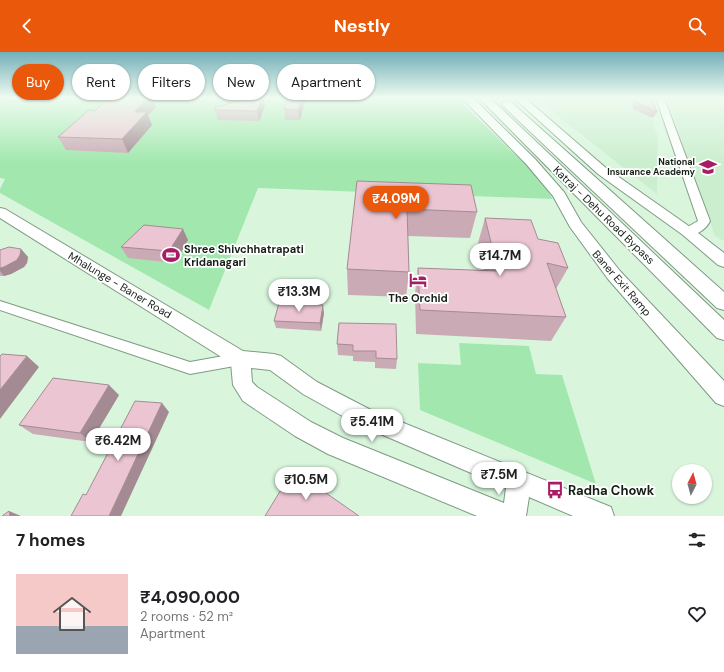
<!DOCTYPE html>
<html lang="en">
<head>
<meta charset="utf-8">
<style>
	:root { --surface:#fff; --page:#f2f2f2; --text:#202124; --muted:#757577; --accent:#ea580c }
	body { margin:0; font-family:"DM Sans",sans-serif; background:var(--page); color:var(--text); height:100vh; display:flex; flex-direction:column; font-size:15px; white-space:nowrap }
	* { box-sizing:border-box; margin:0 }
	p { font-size:13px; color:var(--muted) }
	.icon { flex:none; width:22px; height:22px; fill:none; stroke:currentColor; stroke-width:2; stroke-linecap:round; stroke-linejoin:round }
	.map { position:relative; height:464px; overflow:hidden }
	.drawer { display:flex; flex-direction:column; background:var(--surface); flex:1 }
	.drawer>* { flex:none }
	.hud { position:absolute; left:12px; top:12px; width:400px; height:36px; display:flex; gap:8px }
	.needle { width:26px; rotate:6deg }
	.fabs { position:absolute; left:672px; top:412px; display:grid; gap:8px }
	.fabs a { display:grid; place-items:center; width:40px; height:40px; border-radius:50%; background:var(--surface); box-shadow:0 1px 3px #0004; font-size:20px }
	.price { position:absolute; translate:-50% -34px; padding:0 9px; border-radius:14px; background:#fff; color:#222; font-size:13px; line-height:26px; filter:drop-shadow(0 1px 2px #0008) }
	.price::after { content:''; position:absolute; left:50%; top:24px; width:12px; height:9px; margin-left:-6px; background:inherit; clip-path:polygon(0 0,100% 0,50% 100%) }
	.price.active { background:var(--accent); color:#fff }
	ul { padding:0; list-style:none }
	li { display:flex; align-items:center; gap:12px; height:100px; padding:0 16px }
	li span { display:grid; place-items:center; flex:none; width:112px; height:80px; border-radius:0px; color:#555 }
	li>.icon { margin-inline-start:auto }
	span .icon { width:48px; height:48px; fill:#fffc; stroke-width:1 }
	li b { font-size:17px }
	h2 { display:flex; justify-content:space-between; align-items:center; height:48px; padding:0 16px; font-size:17px }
	.pill { padding:0 14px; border-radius:18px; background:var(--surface); box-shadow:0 1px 3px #0004; font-size:14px; line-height:36px }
	.pill.active { background:var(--accent); color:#fff }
	header { display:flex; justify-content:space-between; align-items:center; height:52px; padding:0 16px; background:var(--accent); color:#fff; font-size:18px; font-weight:700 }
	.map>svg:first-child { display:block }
	.built { fill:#cbeecf }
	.green { fill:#a2e8ae }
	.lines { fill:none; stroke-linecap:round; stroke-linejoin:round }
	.minor-casing { stroke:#7f9a83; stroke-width:2 }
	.tertiary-casing { stroke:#7f9a83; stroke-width:2 }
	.secondary-casing { stroke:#7f9a83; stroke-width:2 }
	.primary-casing { stroke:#7f9a83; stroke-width:2 }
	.trunk-casing { stroke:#7f9a83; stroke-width:2 }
	.minor { fill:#fff; fill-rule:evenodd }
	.tertiary { fill:#fff; fill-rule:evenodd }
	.secondary { fill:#fff; fill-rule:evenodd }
	.primary { fill:#fff; fill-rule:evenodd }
	.trunk { fill:#fff; fill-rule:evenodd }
	.wall { fill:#caaab5 }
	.shaded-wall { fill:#a48b93 }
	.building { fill:#ebc6d2; stroke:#a48b93 }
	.labels { text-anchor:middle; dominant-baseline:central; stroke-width:3.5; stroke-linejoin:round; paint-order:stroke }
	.far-poi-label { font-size:9px; font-weight:bold; fill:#151f16; stroke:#fff; text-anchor:end }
	.street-label { font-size:11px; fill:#151f16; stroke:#fff }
	.poi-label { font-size:11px; font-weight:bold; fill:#151f16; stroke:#fff; text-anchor:start }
	.near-poi-label { font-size:13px; font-weight:bold; fill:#151f16; stroke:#fff; text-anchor:start }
</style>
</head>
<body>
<header><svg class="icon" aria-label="back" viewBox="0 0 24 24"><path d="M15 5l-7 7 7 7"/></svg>Nestly<svg class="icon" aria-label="search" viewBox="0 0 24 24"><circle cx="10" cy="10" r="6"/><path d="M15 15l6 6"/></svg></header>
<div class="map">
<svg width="724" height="464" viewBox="0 0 724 464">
	<rect width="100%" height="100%" fill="#d9f6dd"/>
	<path class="built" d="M535 46H646L658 87 657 142Z
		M666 46H724V189L715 184Z"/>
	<path class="green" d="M0 46H457L538 125 553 147 258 136 209 258 0 141V137L5 127 0 126Z
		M459 291 529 294 536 322 562 323 596 432 420 358 418 311 461 313Z"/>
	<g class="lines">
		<g class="minor-casing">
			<path id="minor" d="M0 249 190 310 240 301 245 303 246 307 245 311 240 313 190 322 0 258Z"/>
		</g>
		<g class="tertiary-casing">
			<path id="tertiary" d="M656 46H664L710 169C706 178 693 186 684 183L682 180 684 177 698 169Z"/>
		</g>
		<g class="secondary-casing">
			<path id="secondary" d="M0 156 5 157 243 299 274 302 281 304 317 330 369 357 611 455 614 464H573L529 445 526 464H477L328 402 295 384 243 349 233 333 231 311 0 166ZM251 316 270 318 303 342 355 371 506 436 504 451 343 386 311 370 257 335 252 330Z"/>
		</g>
		<g class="primary-casing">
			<path id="primary" d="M462 46H473L535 107 564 140 581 170 620 219 724 329V354L716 351 608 227 570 175 553 144 527 113Z
				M514 46H525L606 116 693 177 724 201V215L718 213 683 183 598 122Z"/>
		</g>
		<g class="trunk-casing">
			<path id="trunk" d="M479 46H490L724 268V288L717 286Z
				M507 49 511 50 724 240V258L717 256 503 54 502 52 503 50Z"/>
		</g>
		<use href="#minor" class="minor"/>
		<use href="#tertiary" class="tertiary"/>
		<use href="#secondary" class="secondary"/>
		<use href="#primary" class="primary"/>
		<use href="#trunk" class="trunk"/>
	</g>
	<path class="wall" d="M0 46H39L34 50H0Z
		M108 46H152L156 55 148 63 152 73 128 101 66 98 58 85 95 59Z
		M245 46H264L265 54 259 69 218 68 215 58 244 48Z
		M288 46H306L300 68H285L284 57Z
		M632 46H651L657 60 653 66 633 57Z
		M357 129 477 160 470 186 408 184 409 220 406 245 348 243 347 217Z
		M485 166 538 187 568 216 556 237 566 265 551 289 416 282 415 241 418 216 484 219 478 191Z
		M188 188 175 211 128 206 121 195Z
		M21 197 28 205 27 211 24 215 11 222 4 224H0V198Z
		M324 261 321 279 276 276 274 269Z
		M339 271 397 307 396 317 375 316V310L353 309V304L338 303 337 292Z
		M119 343 91 390 33 382 19 373Z"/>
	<path class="shaded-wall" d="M31 46H39L34 50Z
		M147 46H152L156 55 148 63 152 73 128 101 122 87 135 60Z
		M262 46H264L265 54 259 69 257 59Z
		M302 46H306L300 68 298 58Z
		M183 177 188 188 175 211 169 199Z
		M21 197 28 205 27 211 24 215 11 222 4 224 0 219V216Z
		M323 253 324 261 321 279 320 271Z
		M27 304 39 315 0 367V338Z
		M109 333 119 343 91 390 80 381Z
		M162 351 169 360 121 464H109Z
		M9 459 21 464H10Z"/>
	<path class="building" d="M108 46H147L135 60H147L122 87 58 85 89 58 95 59Z
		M245 46H262L257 59 215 58V55L244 48Z
		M288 46H302L298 58 284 57Z
		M636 46H651L657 60 636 50Z
		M357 129 471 133 477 160 407 157 409 220 347 217Z
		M485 166 531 168 538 187 558 191 568 216 547 211 566 265 420 258 418 216 498 219Z
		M144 173 183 177 169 199 121 195Z
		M9 195 21 197 20 203 17 208 4 215 0 216V198Z
		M279 251 323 253 320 271 274 269Z
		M339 271 396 272 397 307 376 306V299H353V293L337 292Z
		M2 302 27 304 0 338V304Z
		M53 326 109 333 80 381 19 373Z
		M135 349 162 351 109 464H71L83 442 86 443Z
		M293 418 359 464H265Z
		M9 459 10 464H2Z"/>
	<linearGradient id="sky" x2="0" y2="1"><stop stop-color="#73afb8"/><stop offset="0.41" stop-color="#eefbf0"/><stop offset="1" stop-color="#eefbf0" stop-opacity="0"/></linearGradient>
	<rect width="724" height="111" fill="url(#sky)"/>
	<defs>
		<g id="university-bare" transform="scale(1.38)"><path d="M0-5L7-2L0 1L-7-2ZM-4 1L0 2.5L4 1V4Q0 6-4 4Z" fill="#a71d63" stroke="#fff" stroke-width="2.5" paint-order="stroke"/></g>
		<g id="stadium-bare" transform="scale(1.38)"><path d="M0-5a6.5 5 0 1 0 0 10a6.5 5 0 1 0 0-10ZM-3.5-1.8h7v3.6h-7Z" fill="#a71d63" stroke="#fff" stroke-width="2.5" paint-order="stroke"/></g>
		<g id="hotel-bare" transform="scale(1.38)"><path d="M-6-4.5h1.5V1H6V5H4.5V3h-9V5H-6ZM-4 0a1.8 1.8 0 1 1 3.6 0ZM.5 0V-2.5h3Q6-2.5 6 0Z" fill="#a71d63" stroke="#fff" stroke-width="2.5" paint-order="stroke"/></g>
		<g id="bus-bare" transform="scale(1.38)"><path d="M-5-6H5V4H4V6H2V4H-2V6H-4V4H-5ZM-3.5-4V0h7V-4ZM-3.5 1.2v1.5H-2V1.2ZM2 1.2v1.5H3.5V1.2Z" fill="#a71d63" stroke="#fff" stroke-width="2.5" paint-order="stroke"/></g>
	</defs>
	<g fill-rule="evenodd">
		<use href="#university-bare" x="708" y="115"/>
		<use href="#stadium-bare" x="171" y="203"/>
		<use href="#hotel-bare" x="418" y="228"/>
		<use href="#bus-bare" x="555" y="438"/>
	</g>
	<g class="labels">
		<g class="far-poi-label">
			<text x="695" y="110">National<tspan x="695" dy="10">Insurance Academy</tspan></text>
		</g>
		<g class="street-label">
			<text transform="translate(604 163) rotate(44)">Katraj - Dehu Road Bypass</text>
			<text transform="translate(622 231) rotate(49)">Baner Exit Ramp</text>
			<text transform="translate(120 233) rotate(31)">Mhalunge - Baner Road</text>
		</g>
		<g class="poi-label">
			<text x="184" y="197">Shree Shivchhatrapati<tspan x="184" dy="13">Kridanagari</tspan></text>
			<text x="418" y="246" text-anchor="middle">The Orchid</text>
		</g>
		<g class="near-poi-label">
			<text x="568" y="438">Radha Chowk</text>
		</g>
	</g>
</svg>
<div class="fabs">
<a><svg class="needle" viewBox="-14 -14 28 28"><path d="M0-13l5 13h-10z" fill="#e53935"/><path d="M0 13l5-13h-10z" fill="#757577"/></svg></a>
</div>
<b class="price active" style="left:396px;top:168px">₹4.09M</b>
<b class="price" style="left:500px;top:225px">₹14.7M</b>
<b class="price" style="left:299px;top:261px">₹13.3M</b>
<b class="price" style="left:372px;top:391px">₹5.41M</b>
<b class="price" style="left:118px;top:410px">₹6.42M</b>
<b class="price" style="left:499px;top:444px">₹7.5M</b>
<b class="price" style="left:306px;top:449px">₹10.5M</b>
<div class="hud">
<a class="pill active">Buy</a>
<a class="pill">Rent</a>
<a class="pill">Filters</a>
<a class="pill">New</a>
<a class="pill">Apartment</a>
</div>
</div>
<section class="drawer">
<h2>7 homes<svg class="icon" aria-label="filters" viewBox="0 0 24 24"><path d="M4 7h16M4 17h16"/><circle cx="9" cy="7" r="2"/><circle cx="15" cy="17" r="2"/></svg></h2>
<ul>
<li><span style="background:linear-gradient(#f6c9c9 65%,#9aa5b1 0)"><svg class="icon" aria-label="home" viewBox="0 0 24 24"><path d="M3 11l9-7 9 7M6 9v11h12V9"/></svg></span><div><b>₹4,090,000</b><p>2 rooms · 52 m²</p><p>Apartment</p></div><svg class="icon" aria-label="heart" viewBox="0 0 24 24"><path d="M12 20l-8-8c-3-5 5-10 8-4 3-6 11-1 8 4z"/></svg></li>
</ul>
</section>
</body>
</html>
